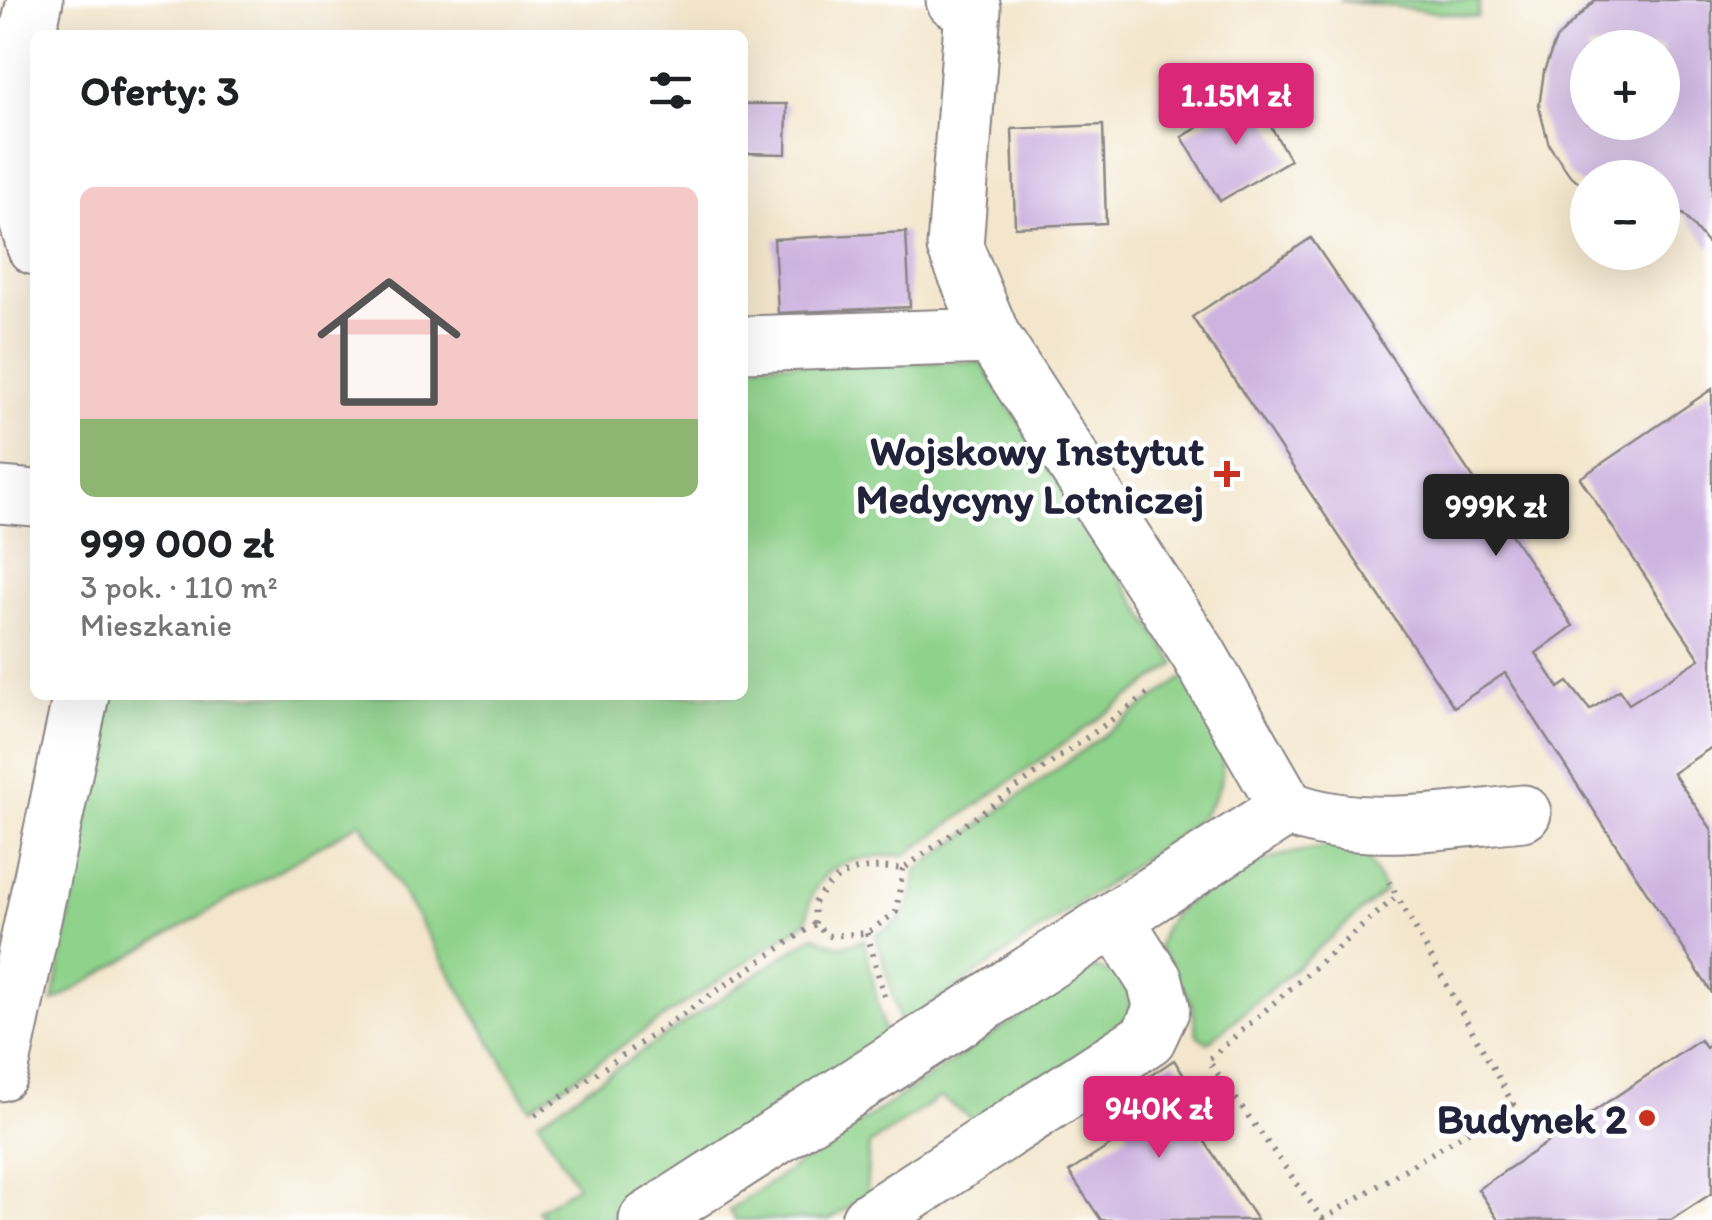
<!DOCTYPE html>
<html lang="pl">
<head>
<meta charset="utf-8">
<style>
	:root { --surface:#fff; --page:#f6f6f6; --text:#202124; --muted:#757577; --line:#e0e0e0; --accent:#db2777 }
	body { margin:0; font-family:Itim,sans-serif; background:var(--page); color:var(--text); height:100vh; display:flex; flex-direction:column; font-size:38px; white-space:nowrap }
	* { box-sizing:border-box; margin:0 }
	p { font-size:32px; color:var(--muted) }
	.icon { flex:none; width:55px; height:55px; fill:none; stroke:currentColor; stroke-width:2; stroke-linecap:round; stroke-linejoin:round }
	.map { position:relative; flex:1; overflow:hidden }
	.drawer { position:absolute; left:30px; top:30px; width:718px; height:670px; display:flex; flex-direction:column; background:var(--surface); border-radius:15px; box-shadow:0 10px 40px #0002 }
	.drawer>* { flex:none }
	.tools { position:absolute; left:1570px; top:30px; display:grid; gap:20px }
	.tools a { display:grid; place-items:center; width:110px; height:110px; border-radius:50%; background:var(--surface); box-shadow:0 10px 40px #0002; font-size:50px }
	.price { position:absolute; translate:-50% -85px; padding:0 22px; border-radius:10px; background:var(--accent); color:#fff; font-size:32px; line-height:65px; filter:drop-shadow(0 2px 5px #0008) }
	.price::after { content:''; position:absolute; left:50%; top:60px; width:30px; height:22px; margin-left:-15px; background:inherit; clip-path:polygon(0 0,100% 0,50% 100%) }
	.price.current { background:#222; color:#fff }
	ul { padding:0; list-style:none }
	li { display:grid; align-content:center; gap:20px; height:530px; padding:0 50px }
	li+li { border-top:2px solid var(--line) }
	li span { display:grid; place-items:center; height:310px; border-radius:15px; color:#555 }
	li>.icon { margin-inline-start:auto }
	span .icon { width:180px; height:180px; fill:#fffc; stroke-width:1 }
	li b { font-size:42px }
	h2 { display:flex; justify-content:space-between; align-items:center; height:120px; padding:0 50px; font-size:42px }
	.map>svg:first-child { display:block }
	.green { fill:#8fd28b; stroke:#587a63; stroke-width:2.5 }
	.building { fill:#cdb4e0; fill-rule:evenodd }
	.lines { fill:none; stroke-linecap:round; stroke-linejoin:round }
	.minor-casing { stroke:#8a8484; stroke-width:59 }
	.path { stroke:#8a8484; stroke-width:6; stroke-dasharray:2.5 8; stroke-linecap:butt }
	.minor { stroke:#fff; stroke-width:55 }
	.poi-dot { fill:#c8321e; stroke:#fff; stroke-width:4 }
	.labels { text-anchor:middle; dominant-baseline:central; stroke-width:9; stroke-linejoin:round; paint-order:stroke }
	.poi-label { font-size:42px; font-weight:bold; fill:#22223b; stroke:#fff; text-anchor:end }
</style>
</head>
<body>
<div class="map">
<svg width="1712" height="1220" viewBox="0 0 1712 1220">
	<rect width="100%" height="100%" fill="#fff"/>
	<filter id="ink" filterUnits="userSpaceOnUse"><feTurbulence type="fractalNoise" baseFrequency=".01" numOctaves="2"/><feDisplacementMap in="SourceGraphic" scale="20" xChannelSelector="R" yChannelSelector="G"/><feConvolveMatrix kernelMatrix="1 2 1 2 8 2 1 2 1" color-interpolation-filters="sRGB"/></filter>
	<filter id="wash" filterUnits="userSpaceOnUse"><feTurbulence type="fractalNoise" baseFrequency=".0048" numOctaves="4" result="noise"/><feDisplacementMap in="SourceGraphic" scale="40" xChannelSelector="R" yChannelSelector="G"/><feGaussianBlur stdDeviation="2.25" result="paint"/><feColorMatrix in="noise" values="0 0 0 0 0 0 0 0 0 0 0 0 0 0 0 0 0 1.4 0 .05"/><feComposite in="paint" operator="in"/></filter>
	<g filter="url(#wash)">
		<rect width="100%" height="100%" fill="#f3e6cc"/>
		<path class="green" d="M1339 0H1480L1478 17Z
			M981 362 1176 664 906 855C855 857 811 860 807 921L530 1108 361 822 53 1002 111 695H742L743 363Z
			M1184 677C1217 730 1247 770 1194 824L901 1026 876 934C907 921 914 904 916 871Z
			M1360 843 1385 891 1208 1043 1197 1035 1192 1003 1158 947C1164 916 1180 907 1206 891 1264 854 1293 851 1360 843Z
			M815 935C833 947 844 948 864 939L885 1036 613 1220H546L538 1210 577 1186 538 1121Z
			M1093 968C1125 974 1135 989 1129 1022L986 1118H971L940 1097 869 1145 866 1196 829 1220H735L729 1210Z"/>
		<g id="blocks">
			<path class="building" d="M1595 0H1712V249L1683 214 1662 217V178H1588V190L1569 174 1549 145 1539 107 1544 71 1556 39ZM1588 48H1662V122H1588Z
				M1253 95 1290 160 1220 201 1182 137Z
				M742 104H787L786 154 742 153Z
				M1103 125 1106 223 1015 227 1012 129Z
				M906 232 910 307 778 313 774 239Z
				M1311 238 1573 626 1536 653 1559 688 1568 682 1590 710 1619 690 1629 704 1700 659 1580 478 1712 389V747L1673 773 1712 830V993L1505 673 1454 707 1192 317Z
				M1700 1040 1706 1048 1712 1044V1193L1671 1220H1498L1478 1189Z
				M1174 1060 1195 1093 1180 1104 1257 1220H1101L1069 1172 1129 1133 1109 1103Z"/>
		</g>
	</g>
	<g filter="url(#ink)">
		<use href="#blocks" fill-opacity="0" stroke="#8a8484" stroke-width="2.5"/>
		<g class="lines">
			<g class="minor-casing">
				<path id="minor" d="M2 140 35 247
					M13 175 23 55 35 0
					M742 344 992 336
					M0 495 35 498
					M1287 808C1359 837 1448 820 1523 813
					M0 1073 81 695
					M647 1220 1287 808 1198 653 992 336 955 247 973 9 954 0
					M869 1220 1148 1038 1162 1008 1155 981 1115 919"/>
			</g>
			<path class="path" d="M903 869 896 912 867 933 828 936 815 924 814 903C837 868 864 865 903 869L1152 691
				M867 933 885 1000
				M535 1115 815 924
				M1323 1219 1513 1104 1397 896
				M1323 1220 1208 1060 1397 896 1389 882"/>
			<use href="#minor" class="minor"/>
		</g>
	</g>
	<g class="poi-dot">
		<path d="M1222 459h10v10h10v10h-10v10h-10v-10h-10v-10h10z"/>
		<circle cx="1647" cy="1118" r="10"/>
	</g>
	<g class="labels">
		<g class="poi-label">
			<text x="1204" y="450">Wojskowy Instytut<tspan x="1204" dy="48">Medycyny Lotniczej</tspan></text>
			<text x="1627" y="1118">Budynek 2</text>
		</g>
	</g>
</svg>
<div class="tools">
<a>+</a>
<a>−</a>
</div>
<b class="price" style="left:1236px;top:148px">1.15M zł</b>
<b class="price current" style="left:1496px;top:559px">999K zł</b>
<b class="price" style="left:1159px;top:1161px">940K zł</b>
<section class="drawer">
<h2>Oferty: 3<svg class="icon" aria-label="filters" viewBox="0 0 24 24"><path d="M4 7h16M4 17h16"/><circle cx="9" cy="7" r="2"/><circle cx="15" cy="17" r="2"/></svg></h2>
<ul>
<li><span style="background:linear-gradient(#f6c9c9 75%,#8fb573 0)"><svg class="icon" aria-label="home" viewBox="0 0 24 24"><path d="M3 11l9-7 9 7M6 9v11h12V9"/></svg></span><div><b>999 000 zł</b><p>3 pok. · 110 m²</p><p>Mieszkanie</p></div></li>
</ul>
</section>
</div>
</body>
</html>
